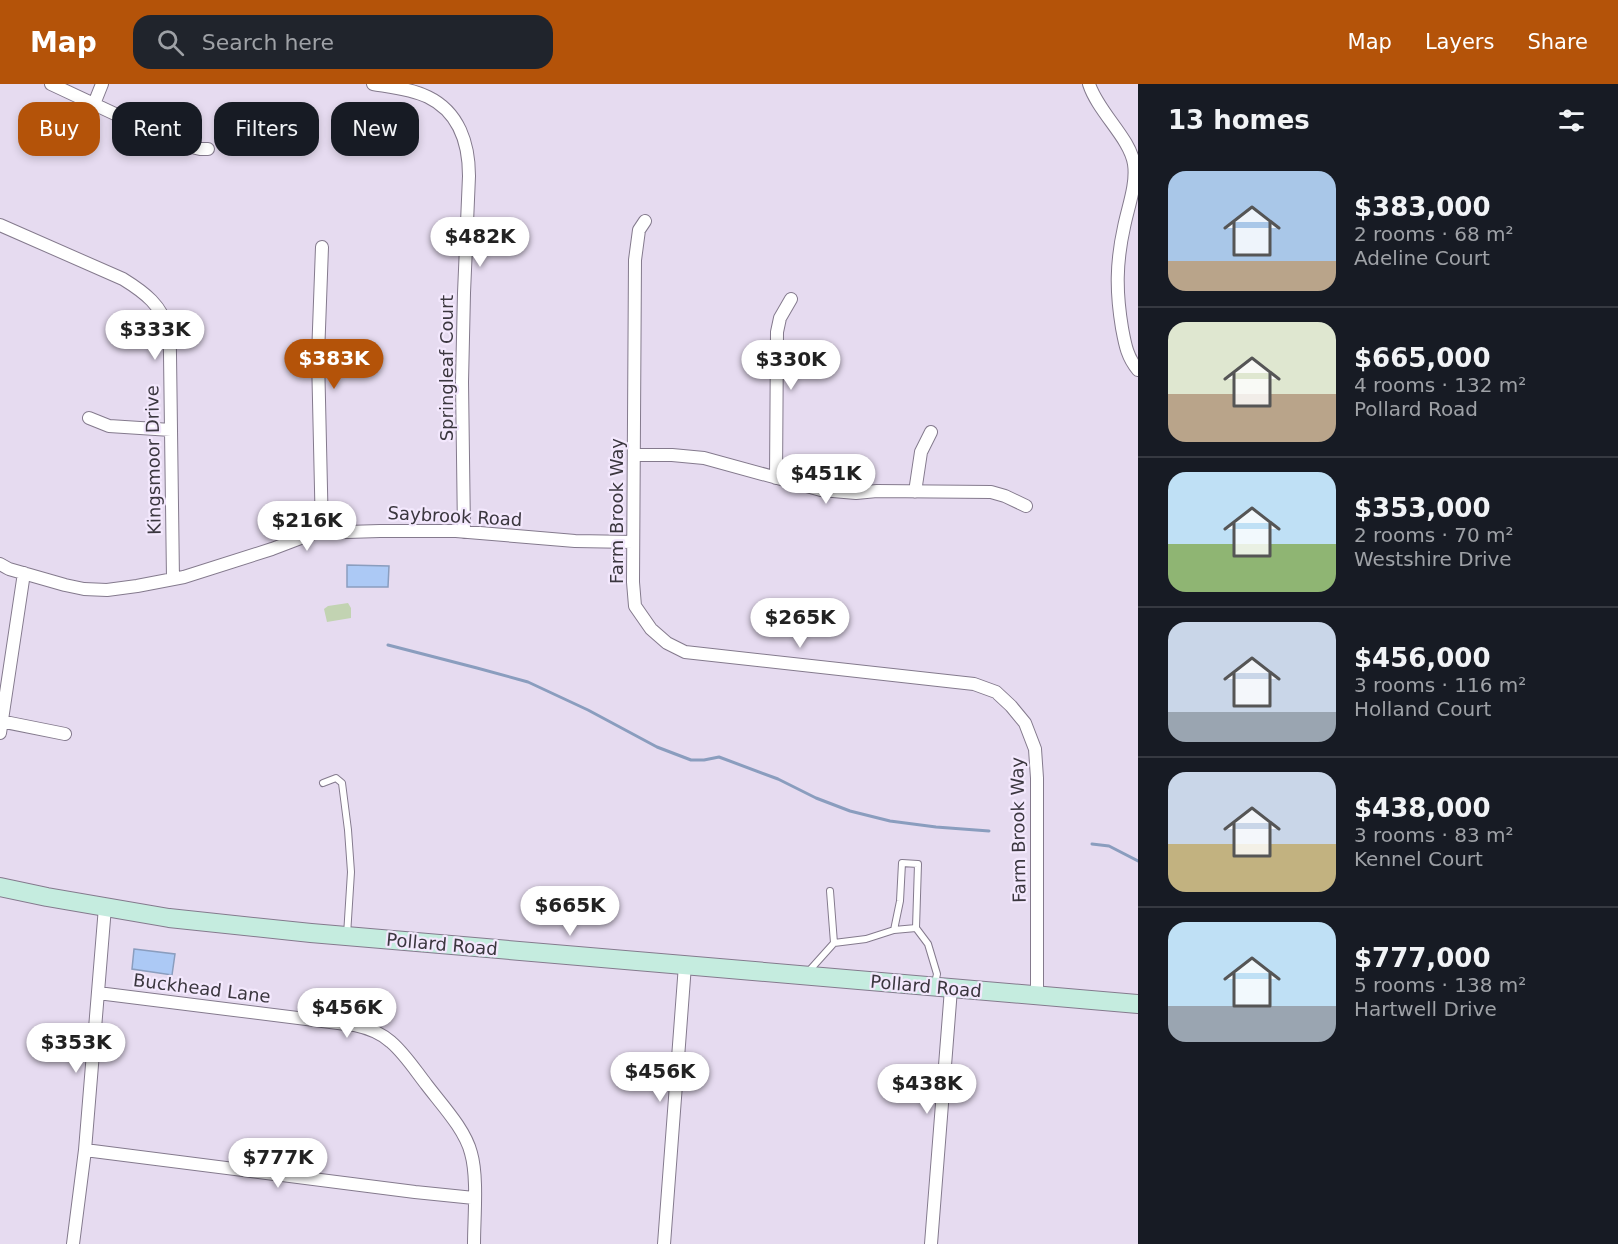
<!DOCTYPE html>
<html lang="en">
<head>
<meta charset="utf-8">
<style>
	:root { --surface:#171b24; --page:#20242c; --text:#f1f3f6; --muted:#9ea1a6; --line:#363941; --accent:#b45309 }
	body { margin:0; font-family:"DejaVu Sans",sans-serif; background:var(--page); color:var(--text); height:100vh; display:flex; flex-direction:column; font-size:22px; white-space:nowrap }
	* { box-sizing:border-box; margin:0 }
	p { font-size:20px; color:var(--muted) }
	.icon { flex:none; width:33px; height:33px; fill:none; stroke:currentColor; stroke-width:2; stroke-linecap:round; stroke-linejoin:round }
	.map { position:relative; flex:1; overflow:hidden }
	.sheet { display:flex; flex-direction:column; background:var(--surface); width:480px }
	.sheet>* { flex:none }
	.banner { position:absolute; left:18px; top:18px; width:570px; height:54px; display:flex; gap:12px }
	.price { position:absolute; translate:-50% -51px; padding:0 14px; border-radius:21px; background:#fff; color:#222; font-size:20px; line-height:39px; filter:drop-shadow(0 2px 3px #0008) }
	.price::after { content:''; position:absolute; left:50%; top:36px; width:18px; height:14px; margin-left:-9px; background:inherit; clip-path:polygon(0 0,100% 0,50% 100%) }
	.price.current { background:var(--accent); color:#fff }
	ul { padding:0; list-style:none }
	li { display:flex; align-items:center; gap:18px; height:150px; padding:0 30px }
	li+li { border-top:2px solid var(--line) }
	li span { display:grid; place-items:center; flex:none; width:168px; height:120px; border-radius:18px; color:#555 }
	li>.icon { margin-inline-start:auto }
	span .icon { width:72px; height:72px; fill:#fffc; stroke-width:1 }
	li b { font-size:26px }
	h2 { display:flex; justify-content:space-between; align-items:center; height:72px; padding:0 30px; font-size:26px }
	.pill { padding:0 21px; border-radius:18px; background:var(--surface); box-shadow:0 3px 9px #0003; font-size:21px; line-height:54px }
	.pill.current { background:var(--accent); color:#fff }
	header { display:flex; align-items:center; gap:36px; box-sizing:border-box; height:84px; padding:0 30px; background:var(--accent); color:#fff }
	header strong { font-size:28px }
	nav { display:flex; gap:33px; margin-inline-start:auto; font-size:21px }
	.search { width:420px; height:54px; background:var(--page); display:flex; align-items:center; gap:15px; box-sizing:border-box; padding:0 21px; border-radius:18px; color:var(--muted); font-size:22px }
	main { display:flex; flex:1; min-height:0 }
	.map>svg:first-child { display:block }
	.green { fill:#c2d3b2 }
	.water { fill:#acc9f5; stroke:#8a9dbe; stroke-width:1.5 }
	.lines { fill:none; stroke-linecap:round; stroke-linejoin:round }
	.stream { stroke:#8a9dbe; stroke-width:3 }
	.lane-casing { stroke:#847a8d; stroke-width:8 }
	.street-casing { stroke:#847a8d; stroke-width:14 }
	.secondary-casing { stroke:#847a8d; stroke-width:20 }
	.lane { stroke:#fff; stroke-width:6 }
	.street { stroke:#fff; stroke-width:12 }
	.secondary { stroke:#c5ecdf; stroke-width:18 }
	.labels { text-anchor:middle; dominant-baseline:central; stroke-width:4.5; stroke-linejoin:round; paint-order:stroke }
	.street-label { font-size:18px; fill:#3b373f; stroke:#f3e8fd }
</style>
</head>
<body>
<header>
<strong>Map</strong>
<div class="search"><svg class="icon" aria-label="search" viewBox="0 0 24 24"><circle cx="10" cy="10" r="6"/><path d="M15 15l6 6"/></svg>Search here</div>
<nav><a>Map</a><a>Layers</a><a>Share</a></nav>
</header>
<main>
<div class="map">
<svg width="1138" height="1160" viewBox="0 0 1138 1160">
	<rect width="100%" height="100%" fill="#e6dbf0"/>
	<path class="green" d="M348 519 351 524V534L327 538 324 525 328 522Z"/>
	<path class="water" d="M347 481 389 482 388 503H347Z
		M134 865 175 870 172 891 132 885Z"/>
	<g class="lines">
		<path class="stream" d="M388 561 477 584 528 598 588 626 657 663 691 676H704L719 673 778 695 816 714 850 727 890 737 936 743 989 747
			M1092 760 1109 762 1138 777"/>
		<g class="lane-casing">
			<path id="lane" d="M323 699 336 694 342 699 348 746 351 788 347 851
				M830 807 834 859
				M894 846 900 817 902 779 918 780 916 844 928 860 937 890 935 899
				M808 888 834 859 866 855 894 846 916 844"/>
		</g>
		<g class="street-casing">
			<path id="street" d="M51 0 179 60 200 65H208
				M373 0C391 3 412 5 428 13 459 28 469 60 469 92L464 209 462 298 464 448
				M1089 0C1098 28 1130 54 1134 80 1137 100 1128 123 1124 143 1116 179 1116 208 1122 244 1125 260 1127 273 1138 286
				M94 20 102 0
				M645 137 639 146 635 176 633 498 635 522 651 545 667 559 685 568 974 600 996 608 1011 622 1025 639 1035 665 1037 694V912
				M0 141 123 195C144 208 163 222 168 247 170 255 170 263 170 271L173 495
				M89 334 109 342 171 346
				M634 371H672L704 374 821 406 856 409 877 407 991 408 1005 412 1026 422
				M776 394 777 248 780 234 791 215
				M915 408 921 368 931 348
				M322 449 318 272 322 163
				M0 480 9 485 65 501 84 505 107 506 137 502 184 493 272 465 314 449 380 447H456L575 457 633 458
				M0 637 65 650
				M0 649 24 489
				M98 909 354 941C368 944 380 948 391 958 405 970 415 986 426 1000 441 1020 465 1045 471 1069 478 1093 474 1134 474 1160
				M85 1066 415 1108 474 1114
				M73 1160 85 1066 105 823
				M664 1160 685 881
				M931 1160 951 905"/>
		</g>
		<g class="secondary-casing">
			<path id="secondary" d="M0 803 47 813 169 834 311 849 1138 920"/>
		</g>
		<use href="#lane" class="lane"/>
		<use href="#street" class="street"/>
		<use href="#secondary" class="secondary"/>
	</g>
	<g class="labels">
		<g class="street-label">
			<text transform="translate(446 284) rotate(-90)">Springleaf Court</text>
			<text transform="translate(153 376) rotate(-91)">Kingsmoor Drive</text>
			<text transform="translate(616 427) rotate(-90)">Farm Brook Way</text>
			<text transform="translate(455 432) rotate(3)">Saybrook Road</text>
			<text transform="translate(1018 746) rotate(-91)">Farm Brook Way</text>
			<text transform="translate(442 860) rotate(5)">Pollard Road</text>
			<text transform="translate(926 902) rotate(5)">Pollard Road</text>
			<text transform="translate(202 904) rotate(7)">Buckhead Lane</text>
		</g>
	</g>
</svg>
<b class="price" style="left:480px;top:184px">$482K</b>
<b class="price" style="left:155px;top:277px">$333K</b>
<b class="price current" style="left:334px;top:306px">$383K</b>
<b class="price" style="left:791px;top:307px">$330K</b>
<b class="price" style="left:826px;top:421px">$451K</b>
<b class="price" style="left:307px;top:468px">$216K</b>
<b class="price" style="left:800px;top:565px">$265K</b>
<b class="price" style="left:570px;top:853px">$665K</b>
<b class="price" style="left:347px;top:955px">$456K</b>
<b class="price" style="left:76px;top:990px">$353K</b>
<b class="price" style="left:660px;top:1019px">$456K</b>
<b class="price" style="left:927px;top:1031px">$438K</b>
<b class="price" style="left:278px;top:1105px">$777K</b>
<div class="banner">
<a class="pill current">Buy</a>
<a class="pill">Rent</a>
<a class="pill">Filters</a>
<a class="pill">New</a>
</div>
</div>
<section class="sheet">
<h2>13 homes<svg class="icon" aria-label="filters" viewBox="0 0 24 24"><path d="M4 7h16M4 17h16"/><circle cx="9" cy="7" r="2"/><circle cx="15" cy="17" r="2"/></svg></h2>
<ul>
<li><span style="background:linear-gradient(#a9c7e8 75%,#b9a48a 0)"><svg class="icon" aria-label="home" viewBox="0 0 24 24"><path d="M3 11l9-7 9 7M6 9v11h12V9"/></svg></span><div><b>$383,000</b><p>2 rooms · 68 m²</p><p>Adeline Court</p></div></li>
<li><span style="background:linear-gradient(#dfe7d0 60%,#b9a48a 0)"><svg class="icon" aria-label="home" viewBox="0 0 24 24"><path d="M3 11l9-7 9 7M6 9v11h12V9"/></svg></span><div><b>$665,000</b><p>4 rooms · 132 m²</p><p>Pollard Road</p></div></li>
<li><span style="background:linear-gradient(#bfe0f5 60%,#8fb573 0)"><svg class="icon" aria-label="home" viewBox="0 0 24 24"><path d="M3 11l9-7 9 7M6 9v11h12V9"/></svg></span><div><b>$353,000</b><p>2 rooms · 70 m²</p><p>Westshire Drive</p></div></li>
<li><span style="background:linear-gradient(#c9d6e8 75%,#9aa5b1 0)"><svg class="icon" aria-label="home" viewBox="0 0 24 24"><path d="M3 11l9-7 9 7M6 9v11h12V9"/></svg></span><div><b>$456,000</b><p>3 rooms · 116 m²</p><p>Holland Court</p></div></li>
<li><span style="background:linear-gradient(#c9d6e8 60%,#c2b280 0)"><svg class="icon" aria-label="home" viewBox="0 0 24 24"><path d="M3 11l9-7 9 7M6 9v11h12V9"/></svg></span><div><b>$438,000</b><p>3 rooms · 83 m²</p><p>Kennel Court</p></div></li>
<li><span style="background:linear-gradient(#bfe0f5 70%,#9aa5b1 0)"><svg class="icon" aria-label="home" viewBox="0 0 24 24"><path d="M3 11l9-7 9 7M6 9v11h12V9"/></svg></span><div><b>$777,000</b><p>5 rooms · 138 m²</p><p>Hartwell Drive</p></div></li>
</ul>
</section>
</main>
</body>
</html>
